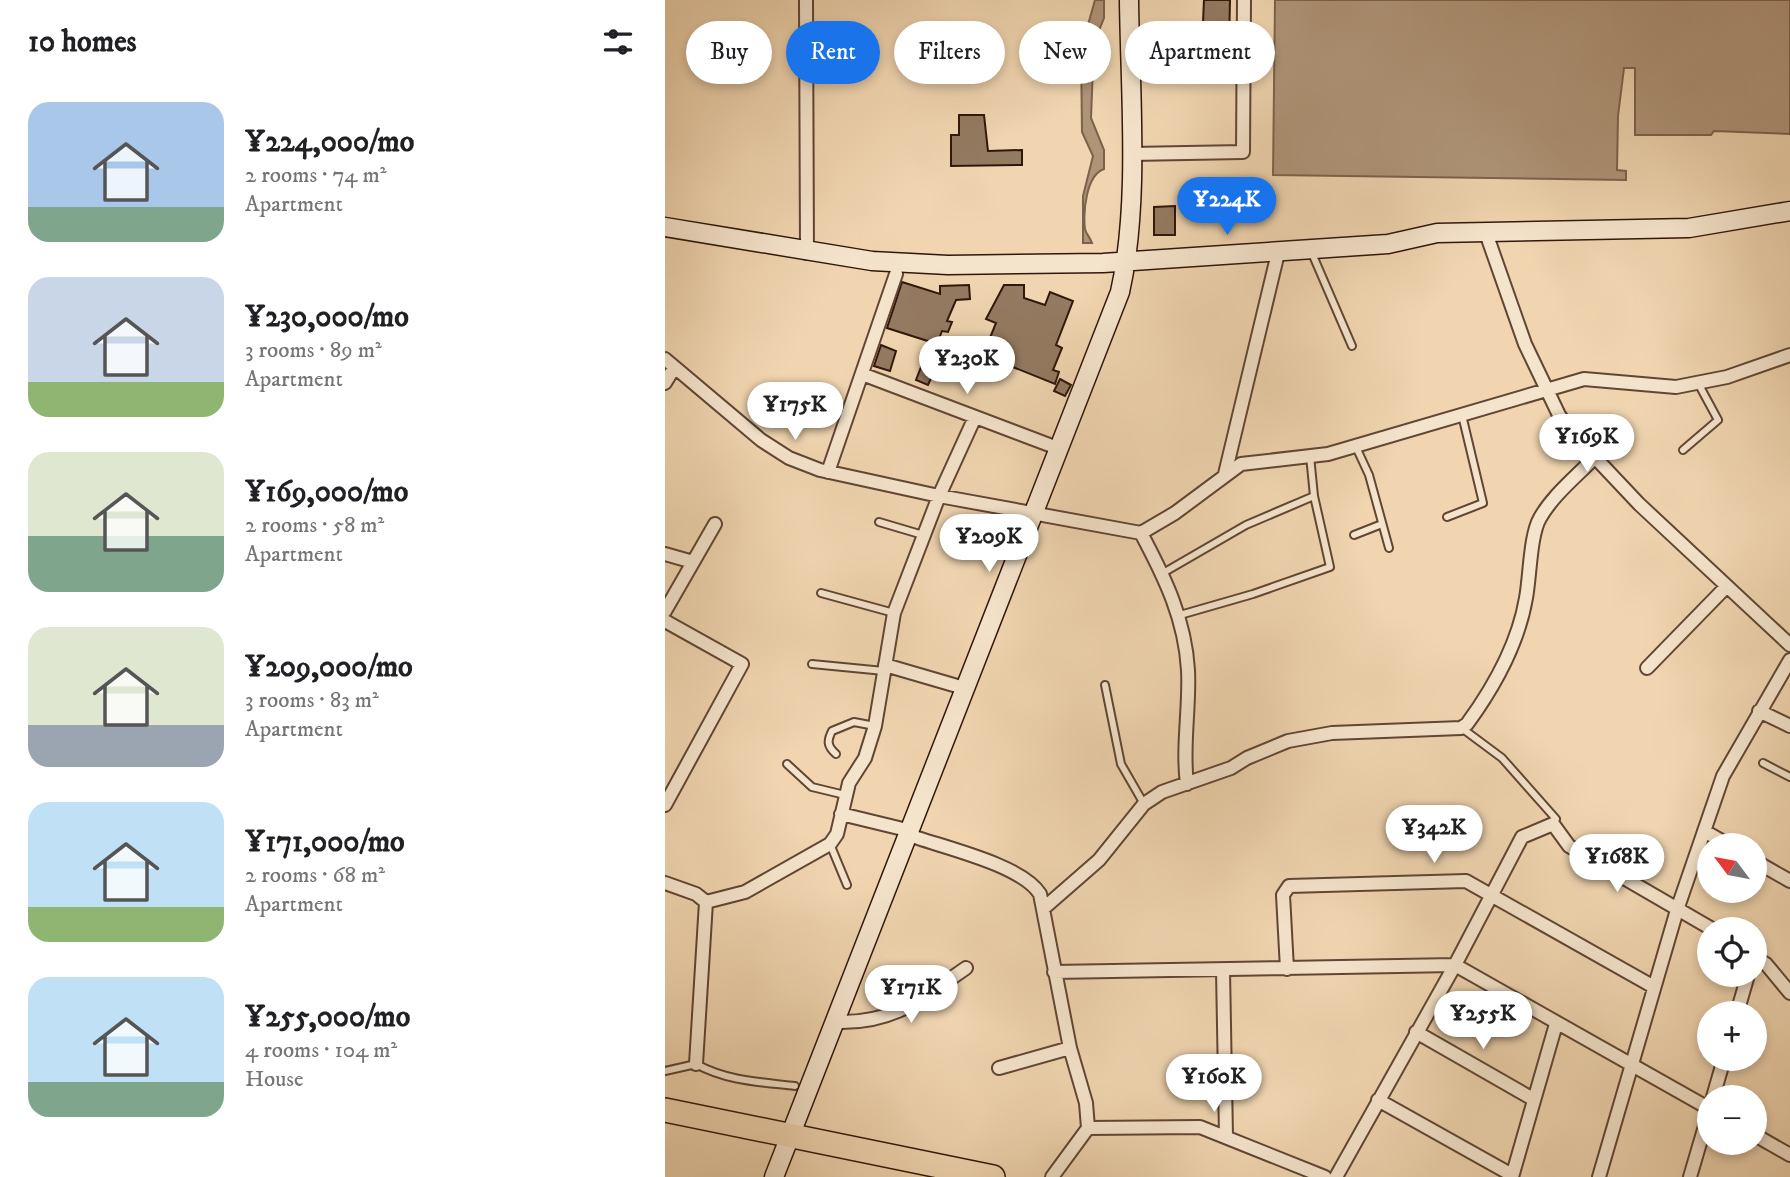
<!DOCTYPE html>
<html lang="en">
<head>
<meta charset="utf-8">
<style>
	:root { --surface:#fff; --page:#f2f2f2; --text:#202124; --muted:#757577; --accent:#1a73e8 }
	body { margin:0; font-family:"IM FELL DW Pica",serif; background:var(--page); color:var(--text); height:100vh; display:flex; flex-direction:column; font-size:26px; white-space:nowrap }
	* { box-sizing:border-box; margin:0 }
	p { font-size:23px; color:var(--muted) }
	.icon { flex:none; width:38px; height:38px; fill:none; stroke:currentColor; stroke-width:2; stroke-linecap:round; stroke-linejoin:round }
	.map { position:relative; flex:1; overflow:hidden }
	.details { display:flex; flex-direction:column; background:var(--surface); width:665px }
	.details>* { flex:none }
	.top-card { position:absolute; left:21px; top:21px; width:665px; height:63px; display:flex; gap:14px }
	.needle { width:46px; rotate:302deg }
	.controls { position:absolute; left:1032px; top:833px; display:grid; gap:14px }
	.controls a { display:grid; place-items:center; width:70px; height:70px; border-radius:50%; background:var(--surface); box-shadow:0 4px 10px #0003; font-size:35px }
	.price { position:absolute; translate:-50% -60px; padding:0 16px; border-radius:24px; background:#fff; color:#222; font-size:23px; line-height:46px; filter:drop-shadow(0 2px 4px #0008) }
	.price::after { content:''; position:absolute; left:50%; top:42px; width:21px; height:16px; margin-left:-10px; background:inherit; clip-path:polygon(0 0,100% 0,50% 100%) }
	.price.selected { background:var(--accent); color:#fff }
	ul { padding:0; list-style:none }
	li { display:flex; align-items:center; gap:21px; height:175px; padding:0 28px }
	li span { display:grid; place-items:center; flex:none; width:196px; height:140px; border-radius:21px; color:#555 }
	li>.icon { margin-inline-start:auto }
	span .icon { width:84px; height:84px; fill:#fffc; stroke-width:1 }
	li b { font-size:30px }
	h2 { display:flex; justify-content:space-between; align-items:center; height:84px; padding:0 28px; font-size:30px }
	.chip { padding:0 24px; border-radius:32px; background:var(--surface); box-shadow:0 4px 10px #0003; font-size:24px; line-height:63px }
	.chip.selected { background:var(--accent); color:#fff }
	main { display:flex; flex:1; min-height:0 }
	.map>svg:first-child { display:block }
	.water { fill:#af9478; stroke:#7c624c; stroke-width:2 }
	.building { fill:#947a61; stroke:#30170b; stroke-width:2 }
	.lines { fill:none; stroke-linecap:round; stroke-linejoin:round }
	.lane-casing { stroke:#604634; stroke-width:10 }
	.street-casing { stroke:#604634; stroke-width:16 }
	.secondary-casing { stroke:#30170b; stroke-width:21 }
	.highway-casing { stroke:#30170b; stroke-width:26 }
	.lane { stroke:#f5e4cc; stroke-width:6 }
	.street { stroke:#f5e4cc; stroke-width:12 }
	.secondary { stroke:#f5e4cc; stroke-width:18 }
	.highway { stroke:#f0d5b0; stroke-width:23 }
</style>
</head>
<body>
<main>
<section class="details">
<h2>10 homes<svg class="icon" aria-label="filters" viewBox="0 0 24 24"><path d="M4 7h16M4 17h16"/><circle cx="9" cy="7" r="2"/><circle cx="15" cy="17" r="2"/></svg></h2>
<ul>
<li><span style="background:linear-gradient(#a9c7e8 75%,#7fa58c 0)"><svg class="icon" aria-label="home" viewBox="0 0 24 24"><path d="M3 11l9-7 9 7M6 9v11h12V9"/></svg></span><div><b>¥224,000/mo</b><p>2 rooms · 74 m²</p><p>Apartment</p></div></li>
<li><span style="background:linear-gradient(#c9d6e8 75%,#8fb573 0)"><svg class="icon" aria-label="home" viewBox="0 0 24 24"><path d="M3 11l9-7 9 7M6 9v11h12V9"/></svg></span><div><b>¥230,000/mo</b><p>3 rooms · 89 m²</p><p>Apartment</p></div></li>
<li><span style="background:linear-gradient(#dfe7d0 60%,#7fa58c 0)"><svg class="icon" aria-label="home" viewBox="0 0 24 24"><path d="M3 11l9-7 9 7M6 9v11h12V9"/></svg></span><div><b>¥169,000/mo</b><p>2 rooms · 58 m²</p><p>Apartment</p></div></li>
<li><span style="background:linear-gradient(#dfe7d0 70%,#9aa5b1 0)"><svg class="icon" aria-label="home" viewBox="0 0 24 24"><path d="M3 11l9-7 9 7M6 9v11h12V9"/></svg></span><div><b>¥209,000/mo</b><p>3 rooms · 83 m²</p><p>Apartment</p></div></li>
<li><span style="background:linear-gradient(#bfe0f5 75%,#8fb573 0)"><svg class="icon" aria-label="home" viewBox="0 0 24 24"><path d="M3 11l9-7 9 7M6 9v11h12V9"/></svg></span><div><b>¥171,000/mo</b><p>2 rooms · 68 m²</p><p>Apartment</p></div></li>
<li><span style="background:linear-gradient(#bfe0f5 75%,#7fa58c 0)"><svg class="icon" aria-label="home" viewBox="0 0 24 24"><path d="M3 11l9-7 9 7M6 9v11h12V9"/></svg></span><div><b>¥255,000/mo</b><p>4 rooms · 104 m²</p><p>House</p></div></li>
</ul>
</section>
<div class="map">
<svg width="1125" height="1177" viewBox="0 0 1125 1177">
	<rect width="100%" height="100%" fill="#f0d5b0"/>
	<filter id="stains"><feTurbulence type="fractalNoise" baseFrequency=".00286" numOctaves="4"/><feColorMatrix values="0 0 0 0 .2 0 0 0 0 .09 0 0 0 0 .02 0 0 0 .5 -.17"/></filter>
	<radialGradient id="worn" r=".72"><stop offset=".6" stop-color="#630" stop-opacity="0"/><stop offset="1" stop-color="#630" stop-opacity=".3"/></radialGradient>
	<path class="water" d="M430 0H439V18L429 43 426 118 439 150V169C421 175 418 212 420 229 421 234 425 237 427 243H418V196L428 156 417 132 416 50Z
		M610 0H1125V134L1049 131 1046 135H970V68H959L953 116 952 170 961 171V180L608 175Z"/>
	<path class="building" d="M539 0H565L564 43H539V31H516L538 22Z
		M294 115H319L323 151 357 150V165L286 166V135H294Z
		M510 206V235H489V207Z
		M237 282 275 294V286L304 285 305 299 291 300 282 321 287 322 283 332 277 331 272 344 222 328Z
		M339 285H359V298L380 305 385 292 408 301 391 345 397 348 388 370 394 372 390 384 318 355 331 323 321 319Z
		M216 345 231 351 225 371 209 366Z
		M258 362 271 367 263 385 251 380Z
		M395 379 406 385 400 396 389 391Z"/>
	<g class="lines">
		<g class="lane-casing">
			<path id="lane" d="M646 251 687 346
				M691 447 704 475 724 548
				M1018 450 1053 420 1033 383
				M782 517 818 503 797 415
				M214 522 258 535
				M689 535 717 524
				M498 573 581 525 649 496
				M156 593 229 613
				M515 615 588 594 665 567 649 496 645 456
				M147 664 219 671
				M440 685 456 764 479 804
				M798 729 837 758 891 819 888 824
				M171 754C162 746 162 741 167 731L189 722 210 726
				M1098 763 1125 777
				M122 764 147 787 180 795
				M165 844 182 885
				M0 1071 31 1064C62 1081 95 1082 130 1086"/>
		</g>
		<g class="street-casing">
			<path id="street" d="M141 0 142 253
				M466 154 578 152 579 0
				M821 233 860 344 894 415 907 433 974 504 1125 645
				M0 359 96 440 124 458 155 470 274 496 476 533 510 513 576 464 663 454 919 379 1011 387 1062 377 1125 355
				M197 374 395 449
				M0 383 9 368
				M163 472 231 274
				M560 474 613 253
				M476 533C500 578 520 619 523 670 525 708 517 746 522 784
				M0 554 28 562
				M0 611 50 524
				M0 621 77 664 0 805
				M220 665 299 688
				M982 668 1061 587
				M1094 711 1125 726
				M176 814 242 830
				M1039 831 1064 845
				M241 834C276 847 356 864 375 894L405 1048 421 1103 423 1128 387 1177
				M1090 861 1125 881
				M0 883 31 894 41 902 80 892 165 844 172 834 184 783 200 758 210 726 229 613 274 496 310 417
				M379 908 434 860 479 804 497 792 566 768 582 758 623 741 667 733 796 728 802 724C829 687 853 645 861 598 865 577 865 535 875 518 888 495 911 477 929 458
				M1090 957 1101 964 1125 993
				M622 969 618 895 624 886 801 881 989 987
				M558 970 561 1136
				M389 972 790 965 1045 1109
				M1072 1013 1083 975
				M171 1022C229 1024 256 999 301 968
				M751 1032 868 1099
				M31 1064 41 902
				M334 1068 405 1048
				M1048 1097 1059 1059
				M713 1100 847 1175
				M423 1128 535 1127 660 1177
				M1090 1135 1125 1155
				M671 1177 790 965 857 837 888 824 904 846 1047 929
				M847 1177 891 1024
				M934 1177 1012 910 1058 776 1125 660
				M1025 1177 1045 1109"/>
		</g>
		<g class="secondary-casing">
			<path id="secondary" d="M0 227 207 261 283 265 438 263 723 244 772 233 1024 228 1125 211
				M109 1177 455 292C475 203 465 92 464 0"/>
		</g>
		<g class="highway-casing">
			<path id="highway" d="M0 1110 328 1177"/>
		</g>
		<use href="#lane" class="lane"/>
		<use href="#street" class="street"/>
		<use href="#secondary" class="secondary"/>
		<use href="#highway" class="highway"/>
	</g>
	<rect width="100%" height="100%" filter="url(#stains)"/>
	<rect width="100%" height="100%" fill="url(#worn)"/>
</svg>
<div class="controls">
<a><svg class="needle" viewBox="-14 -14 28 28"><path d="M0-13l5 13h-10z" fill="#e53935"/><path d="M0 13l5-13h-10z" fill="#757577"/></svg></a>
<a><svg class="icon" aria-label="locate" viewBox="0 0 24 24"><circle cx="12" cy="12" r="6"/><path d="M12 2v4M12 18v4M2 12h4M18 12h4"/></svg></a>
<a>+</a>
<a>−</a>
</div>
<b class="price selected" style="left:562px;top:237px">¥224K</b>
<b class="price" style="left:302px;top:396px">¥230K</b>
<b class="price" style="left:130px;top:442px">¥175K</b>
<b class="price" style="left:922px;top:474px">¥169K</b>
<b class="price" style="left:324px;top:574px">¥209K</b>
<b class="price" style="left:769px;top:865px">¥342K</b>
<b class="price" style="left:952px;top:894px">¥168K</b>
<b class="price" style="left:246px;top:1025px">¥171K</b>
<b class="price" style="left:818px;top:1051px">¥255K</b>
<b class="price" style="left:549px;top:1114px">¥160K</b>
<div class="top-card">
<a class="chip">Buy</a>
<a class="chip selected">Rent</a>
<a class="chip">Filters</a>
<a class="chip">New</a>
<a class="chip">Apartment</a>
</div>
</div>
</main>
</body>
</html>
